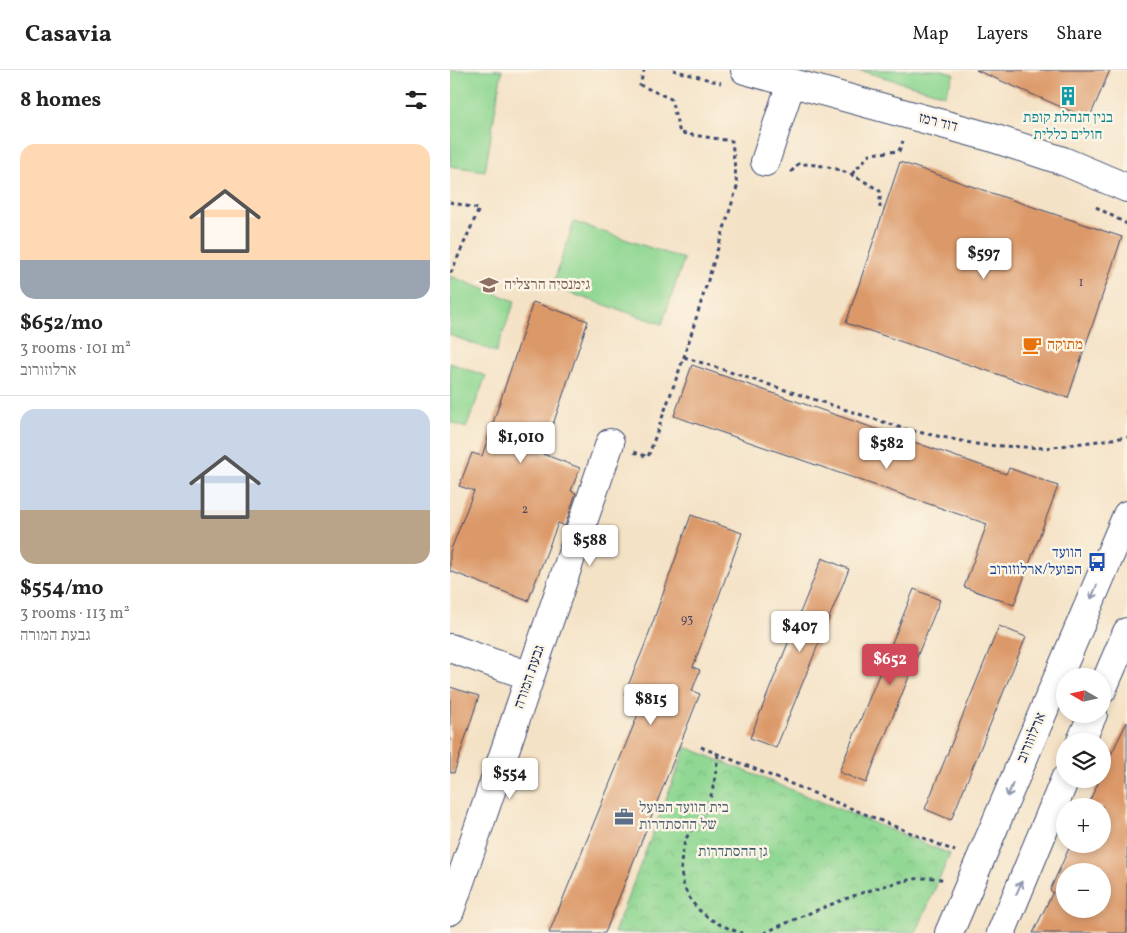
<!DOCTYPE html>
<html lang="en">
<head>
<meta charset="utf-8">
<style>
	:root { --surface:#fff; --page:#f6f6f6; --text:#222; --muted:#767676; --line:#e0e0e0; --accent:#d1495b }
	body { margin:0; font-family:Vollkorn,"Frank Ruhl Libre",serif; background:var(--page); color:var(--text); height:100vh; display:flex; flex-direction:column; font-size:19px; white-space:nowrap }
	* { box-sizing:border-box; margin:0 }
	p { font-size:16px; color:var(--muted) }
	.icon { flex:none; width:28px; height:28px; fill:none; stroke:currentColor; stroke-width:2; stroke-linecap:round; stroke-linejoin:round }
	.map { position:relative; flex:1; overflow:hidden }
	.sheet { display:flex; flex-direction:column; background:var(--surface); width:450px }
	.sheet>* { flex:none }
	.needle { width:32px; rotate:279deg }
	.controls { position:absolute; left:606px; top:598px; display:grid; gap:10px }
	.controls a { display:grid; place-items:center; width:55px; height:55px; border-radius:50%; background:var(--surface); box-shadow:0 2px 8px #0003; font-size:25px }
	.price { position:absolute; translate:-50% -42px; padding:0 11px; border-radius:5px; background:#fff; color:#222; font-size:16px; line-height:32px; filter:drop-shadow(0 1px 2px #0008) }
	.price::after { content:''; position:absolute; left:50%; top:30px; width:15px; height:11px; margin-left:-8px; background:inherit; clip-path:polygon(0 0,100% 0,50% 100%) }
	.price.active { background:var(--accent); color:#fff }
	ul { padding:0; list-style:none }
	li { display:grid; align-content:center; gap:10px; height:265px; padding:0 20px }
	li+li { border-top:1px solid var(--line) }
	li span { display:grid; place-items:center; height:155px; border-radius:15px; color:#555 }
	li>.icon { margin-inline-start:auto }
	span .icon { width:90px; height:90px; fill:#fffc; stroke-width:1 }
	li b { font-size:21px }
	h2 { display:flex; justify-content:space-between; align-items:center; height:60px; padding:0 20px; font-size:21px }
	header { display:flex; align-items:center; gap:30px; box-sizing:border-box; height:70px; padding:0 25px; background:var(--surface); border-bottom:1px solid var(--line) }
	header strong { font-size:24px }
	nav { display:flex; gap:28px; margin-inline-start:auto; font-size:18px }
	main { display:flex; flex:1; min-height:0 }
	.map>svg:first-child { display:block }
	.park { fill:url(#park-crowns); stroke:#558378 }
	.garden { fill:#8fd792; stroke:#558378 }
	.building { fill:#db9867; fill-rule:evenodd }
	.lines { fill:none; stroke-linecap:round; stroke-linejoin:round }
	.minor-casing { stroke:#3c4a6e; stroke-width:30 }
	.path { stroke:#3c4a6e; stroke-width:3; stroke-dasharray:4 4; stroke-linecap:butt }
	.minor { stroke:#fff; stroke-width:28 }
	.oneway { stroke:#8d97ae }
	.labels { text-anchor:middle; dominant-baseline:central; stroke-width:5; stroke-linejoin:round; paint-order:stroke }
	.number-label { font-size:12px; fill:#4b4960 }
	.culture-label { font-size:15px; fill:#0d838f; stroke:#fcf5e5 }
	.street-label { font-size:15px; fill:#1b2f5e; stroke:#fcf5e5 }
	.education-label { font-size:15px; fill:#785e54; stroke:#fcf5e5; text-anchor:start }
	.food-label { font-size:15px; fill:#c56008; stroke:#fcf5e5; text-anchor:start }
	.transit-label { font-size:15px; fill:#164399; stroke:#fcf5e5; text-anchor:end }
	.service-label { font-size:15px; fill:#4e5e75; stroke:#fcf5e5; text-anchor:start }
	.park-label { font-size:15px; fill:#38596b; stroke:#fcf5e5 }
</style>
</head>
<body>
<header>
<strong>Casavia</strong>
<nav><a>Map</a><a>Layers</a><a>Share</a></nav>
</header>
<main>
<section class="sheet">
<h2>8 homes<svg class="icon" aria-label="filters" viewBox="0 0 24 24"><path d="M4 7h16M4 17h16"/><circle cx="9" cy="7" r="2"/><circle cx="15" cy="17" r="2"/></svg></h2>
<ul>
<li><span style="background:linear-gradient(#ffd9b3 75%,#9aa5b1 0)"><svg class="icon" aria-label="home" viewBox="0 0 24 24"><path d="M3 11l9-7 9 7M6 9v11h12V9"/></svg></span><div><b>$652/mo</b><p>3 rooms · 101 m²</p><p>ארלוזורוב</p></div></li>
<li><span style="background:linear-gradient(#c9d6e8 65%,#b9a48a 0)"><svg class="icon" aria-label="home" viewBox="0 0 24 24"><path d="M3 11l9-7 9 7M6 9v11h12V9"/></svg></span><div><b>$554/mo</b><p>3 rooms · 113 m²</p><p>גבעת המורה</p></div></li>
</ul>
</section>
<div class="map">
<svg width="677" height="863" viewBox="0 0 677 863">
	<defs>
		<pattern id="park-crowns" width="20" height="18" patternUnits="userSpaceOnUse" patternTransform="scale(1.25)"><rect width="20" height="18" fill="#8fd792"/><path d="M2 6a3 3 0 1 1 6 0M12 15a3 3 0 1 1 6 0" fill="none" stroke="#7bb980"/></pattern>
	</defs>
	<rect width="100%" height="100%" fill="#fcf5e5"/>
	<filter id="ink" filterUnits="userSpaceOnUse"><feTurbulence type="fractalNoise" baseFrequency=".02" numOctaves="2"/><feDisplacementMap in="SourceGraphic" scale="10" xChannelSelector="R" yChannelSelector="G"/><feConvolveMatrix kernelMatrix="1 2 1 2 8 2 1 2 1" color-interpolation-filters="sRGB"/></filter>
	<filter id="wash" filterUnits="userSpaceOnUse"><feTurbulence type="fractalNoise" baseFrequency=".0096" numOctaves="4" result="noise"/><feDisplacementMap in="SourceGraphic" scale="20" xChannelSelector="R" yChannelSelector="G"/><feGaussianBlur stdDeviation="1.12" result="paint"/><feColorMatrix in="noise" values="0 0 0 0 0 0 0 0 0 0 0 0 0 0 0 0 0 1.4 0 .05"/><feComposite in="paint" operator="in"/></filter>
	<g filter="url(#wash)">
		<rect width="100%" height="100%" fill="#f4e2c6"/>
		<path class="park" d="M236 677 500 784 466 863H164Z"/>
		<path class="garden" d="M0 0H52L35 101 0 96Z
			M408 0H493L504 4 495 25Z
			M124 152 234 189 212 254 102 217Z
			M0 206 65 231 46 282 0 265Z
			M0 293 36 306 16 358 0 352Z"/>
		<g id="blocks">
			<path class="building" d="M526 0H660L639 49Z
				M450 92 672 167 618 328 396 253Z
				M83 232 138 251 93 384 130 398 121 421 126 423 115 456 108 453 78 531 0 501V482L24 421 9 416 22 383 32 386Z
				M242 295 556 404 559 398 608 416 564 535 514 517 537 454 224 346Z
				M241 445 292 463 243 597 250 600 242 621 250 624 155 863H99L193 632 174 625 194 577Z
				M372 488 399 499 326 678 300 668Z
				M464 519 490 530 416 713 389 702Z
				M549 556 576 567 501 750 475 739Z
				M0 617 29 626 4 703 0 702Z
				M677 652V863H583L603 822 600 820 621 774H652V736H637L650 709H652V703ZM615 801H652V839H615Z"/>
		</g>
	</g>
	<g filter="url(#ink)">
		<use href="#blocks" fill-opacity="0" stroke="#3c4a6e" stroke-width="1"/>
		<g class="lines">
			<g class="minor-casing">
				<path id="minor" d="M295 0 540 67 613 91 677 118
					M315 92 341 13
					M0 578 80 606
					M652 620 677 562
					M631 671 643 644
					M0 841 160 373
					M499 863 677 445
					M551 863 615 709"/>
			</g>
			<path class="path" d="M223 0 271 13
				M341 102 348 94C382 94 402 103 430 121V138
				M402 104 420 84 449 81 453 71
				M0 132 29 139 0 205
				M646 137 677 154
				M234 287 458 360 531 375 596 378 677 367
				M677 340V348
				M184 382 198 387 234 287 287 117 282 71 230 63 221 29 190 15 194 0
				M251 677 505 781
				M268 684C266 702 264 720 257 737 253 748 244 755 238 765 233 774 231 788 231 799 233 835 259 853 292 863
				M314 863C350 847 459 797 494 810"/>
			<use href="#minor" class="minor"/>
		</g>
		<defs><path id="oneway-shaft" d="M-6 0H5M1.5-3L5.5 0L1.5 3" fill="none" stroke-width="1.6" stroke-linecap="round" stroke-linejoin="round" transform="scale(1.25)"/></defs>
		<g class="oneway">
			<use href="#oneway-shaft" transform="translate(644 522) rotate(113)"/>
			<use href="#oneway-shaft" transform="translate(560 720) rotate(113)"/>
			<use href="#oneway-shaft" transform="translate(569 818) rotate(-67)"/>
		</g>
	</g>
	<defs>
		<g id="building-bare" transform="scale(1.5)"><path d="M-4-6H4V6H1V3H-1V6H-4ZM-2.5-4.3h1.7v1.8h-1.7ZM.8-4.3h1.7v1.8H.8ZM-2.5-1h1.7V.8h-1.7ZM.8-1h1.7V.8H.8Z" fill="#0f9aa8" stroke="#fcf5e5" stroke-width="2.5" paint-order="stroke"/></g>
		<g id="school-bare" transform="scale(1.5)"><path d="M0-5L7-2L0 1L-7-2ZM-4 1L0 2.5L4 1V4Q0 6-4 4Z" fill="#8d6e63" stroke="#fcf5e5" stroke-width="2.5" paint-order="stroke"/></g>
		<g id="cafe-bare" transform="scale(1.5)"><path d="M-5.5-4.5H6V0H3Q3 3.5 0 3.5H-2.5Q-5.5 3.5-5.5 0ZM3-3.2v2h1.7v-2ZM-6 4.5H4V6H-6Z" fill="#e8710a" stroke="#fcf5e5" stroke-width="2.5" paint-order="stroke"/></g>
		<g id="bus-bare" transform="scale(1.5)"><path d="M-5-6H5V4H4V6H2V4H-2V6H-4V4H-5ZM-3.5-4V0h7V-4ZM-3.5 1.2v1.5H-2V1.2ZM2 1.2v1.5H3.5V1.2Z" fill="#1a4fb4" stroke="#fcf5e5" stroke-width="2.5" paint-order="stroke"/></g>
		<g id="office-bare" transform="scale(1.5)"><path d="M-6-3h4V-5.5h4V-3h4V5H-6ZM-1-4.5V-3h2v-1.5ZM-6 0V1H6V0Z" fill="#5c6f8a" stroke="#fcf5e5" stroke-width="2.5" paint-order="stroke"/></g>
	</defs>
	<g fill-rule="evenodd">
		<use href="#building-bare" x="618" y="26"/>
		<use href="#school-bare" x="39" y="215"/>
		<use href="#cafe-bare" x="582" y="275"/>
		<use href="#bus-bare" x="647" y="492"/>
		<use href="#office-bare" x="174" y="747"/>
	</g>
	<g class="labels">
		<g class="number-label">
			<text x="631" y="213">1</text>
			<text x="75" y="440">2</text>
			<text x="237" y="550">93</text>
		</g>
		<g class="culture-label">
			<text x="618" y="48">בנין הנהלת קופת<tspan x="618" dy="17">חולים כללית</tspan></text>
		</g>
		<g class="street-label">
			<text transform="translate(488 53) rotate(14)">דוד רמז</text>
			<text transform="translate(80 607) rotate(-71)">גבעת המורה</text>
			<text transform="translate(582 668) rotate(-67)">ארלוזורוב</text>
		</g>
		<g class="education-label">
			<text x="54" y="215">גימנסיה הרצליה</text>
		</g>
		<g class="food-label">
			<text x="597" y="275">מתוקה</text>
		</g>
		<g class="transit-label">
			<text x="632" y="483">הוועד<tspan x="632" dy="17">הפועל/ארלוזורוב</tspan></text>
		</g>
		<g class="service-label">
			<text x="189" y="738">בית הוועד הפועל<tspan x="189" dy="17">של ההסתדרות</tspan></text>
		</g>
		<g class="park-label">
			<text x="283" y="782">גן ההסתדרות</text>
		</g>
	</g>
</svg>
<div class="controls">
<a><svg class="needle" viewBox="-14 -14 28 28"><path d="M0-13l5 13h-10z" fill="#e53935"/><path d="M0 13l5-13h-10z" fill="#767676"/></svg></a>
<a><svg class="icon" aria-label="layers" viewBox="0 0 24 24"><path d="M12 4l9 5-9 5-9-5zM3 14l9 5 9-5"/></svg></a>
<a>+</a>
<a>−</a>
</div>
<b class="price" style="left:534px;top:210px">$597</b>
<b class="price" style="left:71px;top:394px">$1,010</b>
<b class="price" style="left:437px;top:400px">$582</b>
<b class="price" style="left:140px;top:497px">$588</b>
<b class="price" style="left:350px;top:583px">$407</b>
<b class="price active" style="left:440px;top:616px">$652</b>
<b class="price" style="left:201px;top:656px">$815</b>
<b class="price" style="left:60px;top:730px">$554</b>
</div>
</main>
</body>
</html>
